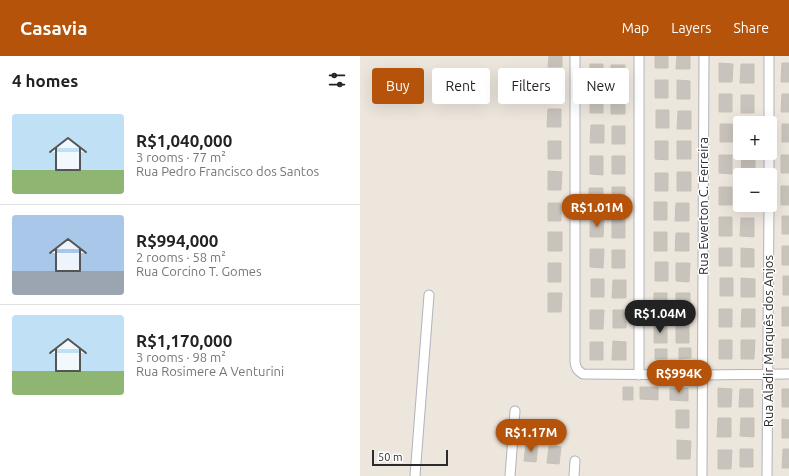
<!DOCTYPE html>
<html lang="en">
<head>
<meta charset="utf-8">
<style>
	:root { --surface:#fff; --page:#f6f6f6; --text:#222; --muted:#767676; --line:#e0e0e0; --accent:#b45309 }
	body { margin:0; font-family:Ubuntu,sans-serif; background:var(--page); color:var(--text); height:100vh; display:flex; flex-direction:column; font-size:15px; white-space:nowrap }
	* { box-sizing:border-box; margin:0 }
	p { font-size:13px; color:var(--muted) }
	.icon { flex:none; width:22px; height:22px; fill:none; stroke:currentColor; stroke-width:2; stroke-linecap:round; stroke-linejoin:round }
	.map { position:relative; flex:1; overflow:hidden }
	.side { display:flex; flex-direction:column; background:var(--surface); width:360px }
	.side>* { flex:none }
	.top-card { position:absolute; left:12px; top:12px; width:357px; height:36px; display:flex; gap:8px }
	.tools { position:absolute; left:373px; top:60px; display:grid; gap:8px }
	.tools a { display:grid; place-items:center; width:44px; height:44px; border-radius:4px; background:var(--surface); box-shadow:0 4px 16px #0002; font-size:20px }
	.scale { position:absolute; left:12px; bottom:10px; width:76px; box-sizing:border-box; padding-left:4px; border:2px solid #2b2b2b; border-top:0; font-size:11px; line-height:14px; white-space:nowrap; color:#2b2b2b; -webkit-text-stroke:3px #fff; paint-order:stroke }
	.price { position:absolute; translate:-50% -34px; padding:0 9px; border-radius:14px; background:var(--accent); color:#fff; font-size:13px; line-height:26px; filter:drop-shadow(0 1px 2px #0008) }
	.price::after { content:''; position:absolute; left:50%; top:24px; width:12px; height:9px; margin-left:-6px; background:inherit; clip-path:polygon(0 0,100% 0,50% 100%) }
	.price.active { background:#222; color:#fff }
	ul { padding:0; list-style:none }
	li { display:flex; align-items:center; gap:12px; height:100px; padding:0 12px }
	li+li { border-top:1px solid var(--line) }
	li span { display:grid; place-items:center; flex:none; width:112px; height:80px; border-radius:4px; color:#555 }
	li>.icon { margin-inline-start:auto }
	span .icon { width:48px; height:48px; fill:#fffc; stroke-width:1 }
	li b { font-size:17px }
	h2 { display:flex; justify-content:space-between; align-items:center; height:48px; padding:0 12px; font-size:17px }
	.pill { padding:0 14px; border-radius:4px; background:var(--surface); box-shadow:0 4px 16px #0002; font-size:14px; line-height:36px }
	.pill.active { background:var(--accent); color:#fff }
	header { display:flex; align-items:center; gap:24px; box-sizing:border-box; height:56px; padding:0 20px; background:var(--accent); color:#fff }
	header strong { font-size:19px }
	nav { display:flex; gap:22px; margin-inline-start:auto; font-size:14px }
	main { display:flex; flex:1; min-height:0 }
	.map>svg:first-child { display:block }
	.building { fill:#c8c3bc; stroke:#c8c2b6 }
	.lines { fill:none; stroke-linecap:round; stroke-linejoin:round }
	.street-casing { stroke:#b1b3be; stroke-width:11 }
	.street { stroke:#fff; stroke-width:9 }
	.labels { text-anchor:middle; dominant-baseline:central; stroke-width:3; stroke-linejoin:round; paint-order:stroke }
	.street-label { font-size:13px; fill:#2b2b2b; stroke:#fff }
</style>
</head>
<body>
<header>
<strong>Casavia</strong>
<nav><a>Map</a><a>Layers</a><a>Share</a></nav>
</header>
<main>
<section class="side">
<h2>4 homes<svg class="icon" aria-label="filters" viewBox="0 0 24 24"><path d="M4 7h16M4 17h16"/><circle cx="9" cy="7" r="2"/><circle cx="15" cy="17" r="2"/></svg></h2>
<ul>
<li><span style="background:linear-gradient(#bfe0f5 70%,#8fb573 0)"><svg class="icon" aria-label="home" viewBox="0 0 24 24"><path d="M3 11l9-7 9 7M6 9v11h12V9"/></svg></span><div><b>R$1,040,000</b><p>3 rooms · 77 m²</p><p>Rua Pedro Francisco dos Santos</p></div></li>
<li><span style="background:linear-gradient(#a9c7e8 70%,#9aa5b1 0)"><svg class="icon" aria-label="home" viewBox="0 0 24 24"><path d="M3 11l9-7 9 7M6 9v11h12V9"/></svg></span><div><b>R$994,000</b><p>2 rooms · 58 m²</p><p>Rua Corcino T. Gomes</p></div></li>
<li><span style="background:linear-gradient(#bfe0f5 70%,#8fb573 0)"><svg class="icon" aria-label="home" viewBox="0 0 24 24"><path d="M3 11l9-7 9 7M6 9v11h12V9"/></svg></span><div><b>R$1,170,000</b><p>3 rooms · 98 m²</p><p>Rua Rosimere A Venturini</p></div></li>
</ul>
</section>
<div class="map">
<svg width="429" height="420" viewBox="0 0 429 420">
	<rect width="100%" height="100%" fill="#ede6dd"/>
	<path class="building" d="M189 0H202V11H188Z
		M295 0H308V12H295Z
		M317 0H330V13H316Z
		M359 7 373 8 372 26H359Z
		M422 7H429V26H421Z
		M230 8H243V27H230Z
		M381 8H394V27H380Z
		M251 9H265L264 28H251Z
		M188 24 202 25 201 43H188Z
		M295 24H308V42H295Z
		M317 24 330 25V43H317Z
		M359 38H372V56H359Z
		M422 38H429V56H421Z
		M230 39H243V57H230Z
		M251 39 265 40V58H251Z
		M381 39H394V57H381Z
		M188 53H201V71H187Z
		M296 54H309V72H296Z
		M318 55H331V73H317Z
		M360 68H373V86H360Z
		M422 68H429V86H422Z
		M231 69H244V87H230Z
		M252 70H265V88H252Z
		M188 85H201V103H188Z
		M295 85H308V104L295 103Z
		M317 85H331V103H317Z
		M359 99H372V118L359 117Z
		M382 99H395V117H381Z
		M421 99H429V117H421Z
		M230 100H243V119L230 118Z
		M252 100H265V118H252Z
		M188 115 202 116 201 134H188Z
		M317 116H331V135H317Z
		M295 117H308V135H295Z
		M421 130H429V149H421Z
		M252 131H265V150H252Z
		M359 131H372V149H359Z
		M229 132H243V150H229Z
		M294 146H307V164H294Z
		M188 147H201V165H188Z
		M316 147H329V165H315Z
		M422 160H429V178H422Z
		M359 161H372V180H359Z
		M381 162H394V181L380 180Z
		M230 163H244L243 181H230Z
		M252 163H265V182H252Z
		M188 176H202V195H188Z
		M294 176H307V195H294Z
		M316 177H329V195H315Z
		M422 190H429V209H422Z
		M359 192H372V210H359Z
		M381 192 394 193V211H381Z
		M230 193H244L243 212 230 211Z
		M252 194H265V212H252Z
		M295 206H308V225H295Z
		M188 207H201V226H188Z
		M316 207H330L329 226 316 225Z
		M423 220H429V239H423Z
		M360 222H373V240H360Z
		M381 222 395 223V241H381Z
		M231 223H244V241H231Z
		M253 224H266V242H252Z
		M188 237H202L201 256H188Z
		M294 237H307V256H294Z
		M316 237H330V256H316Z
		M422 251H429V270H422Z
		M359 253H372V271H359Z
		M382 253H395V271H381Z
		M230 254H244L243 273H230Z
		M253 254H266V272H253Z
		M294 269H307V287H294Z
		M316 269H329V287H316Z
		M422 283H429V302H422Z
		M359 284H372V303H359Z
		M381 284H395L394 303H381Z
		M253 285 266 286V304H252Z
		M230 286H243V304H230Z
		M319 292H331V302L319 303Z
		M295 293H307V303H295Z
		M263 331H273V344H263Z
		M280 331H298V344L280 343Z
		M310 332H328V345L310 344Z
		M358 332 372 333 371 351H358Z
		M380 333H393V351H379Z
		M422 333H429V351H422Z
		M316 354H329V372H316Z
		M358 362H371V381H357Z
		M381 362H394V381L380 380Z
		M422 363 429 364V382H422Z
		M167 365 180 366 179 377 167 376Z
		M317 384 331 385 330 403H317Z
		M166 388 178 389 176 406 164 405Z
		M189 390 201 391 199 408 187 407Z
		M380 393H393V411H380Z
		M423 393H429V412H422Z
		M358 394H372L371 413H358Z"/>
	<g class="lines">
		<g class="street-casing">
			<path id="street" d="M215 0V306C216 313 218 315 223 318L343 319 429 318
				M279 0V319
				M409 67V0
				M409 119V97
				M55 420 69 239
				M150 420 155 355
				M214 420 215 405
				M342 420 344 0
				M407 420 409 149"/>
		</g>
		<use href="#street" class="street"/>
	</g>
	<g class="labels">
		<g class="street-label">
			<text transform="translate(343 150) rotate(-90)">Rua Ewerton C. Ferreira</text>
			<text transform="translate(408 285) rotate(-90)">Rua Aladir Marquês dos Anjos</text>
		</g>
	</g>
</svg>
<div class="tools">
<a>+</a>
<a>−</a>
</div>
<div class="scale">50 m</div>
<b class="price" style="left:237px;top:172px">R$1.01M</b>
<b class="price active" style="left:300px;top:278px">R$1.04M</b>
<b class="price" style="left:319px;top:338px">R$994K</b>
<b class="price" style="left:171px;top:397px">R$1.17M</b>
<div class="top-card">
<a class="pill active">Buy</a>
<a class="pill">Rent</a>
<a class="pill">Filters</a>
<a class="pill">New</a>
</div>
</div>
</main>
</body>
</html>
